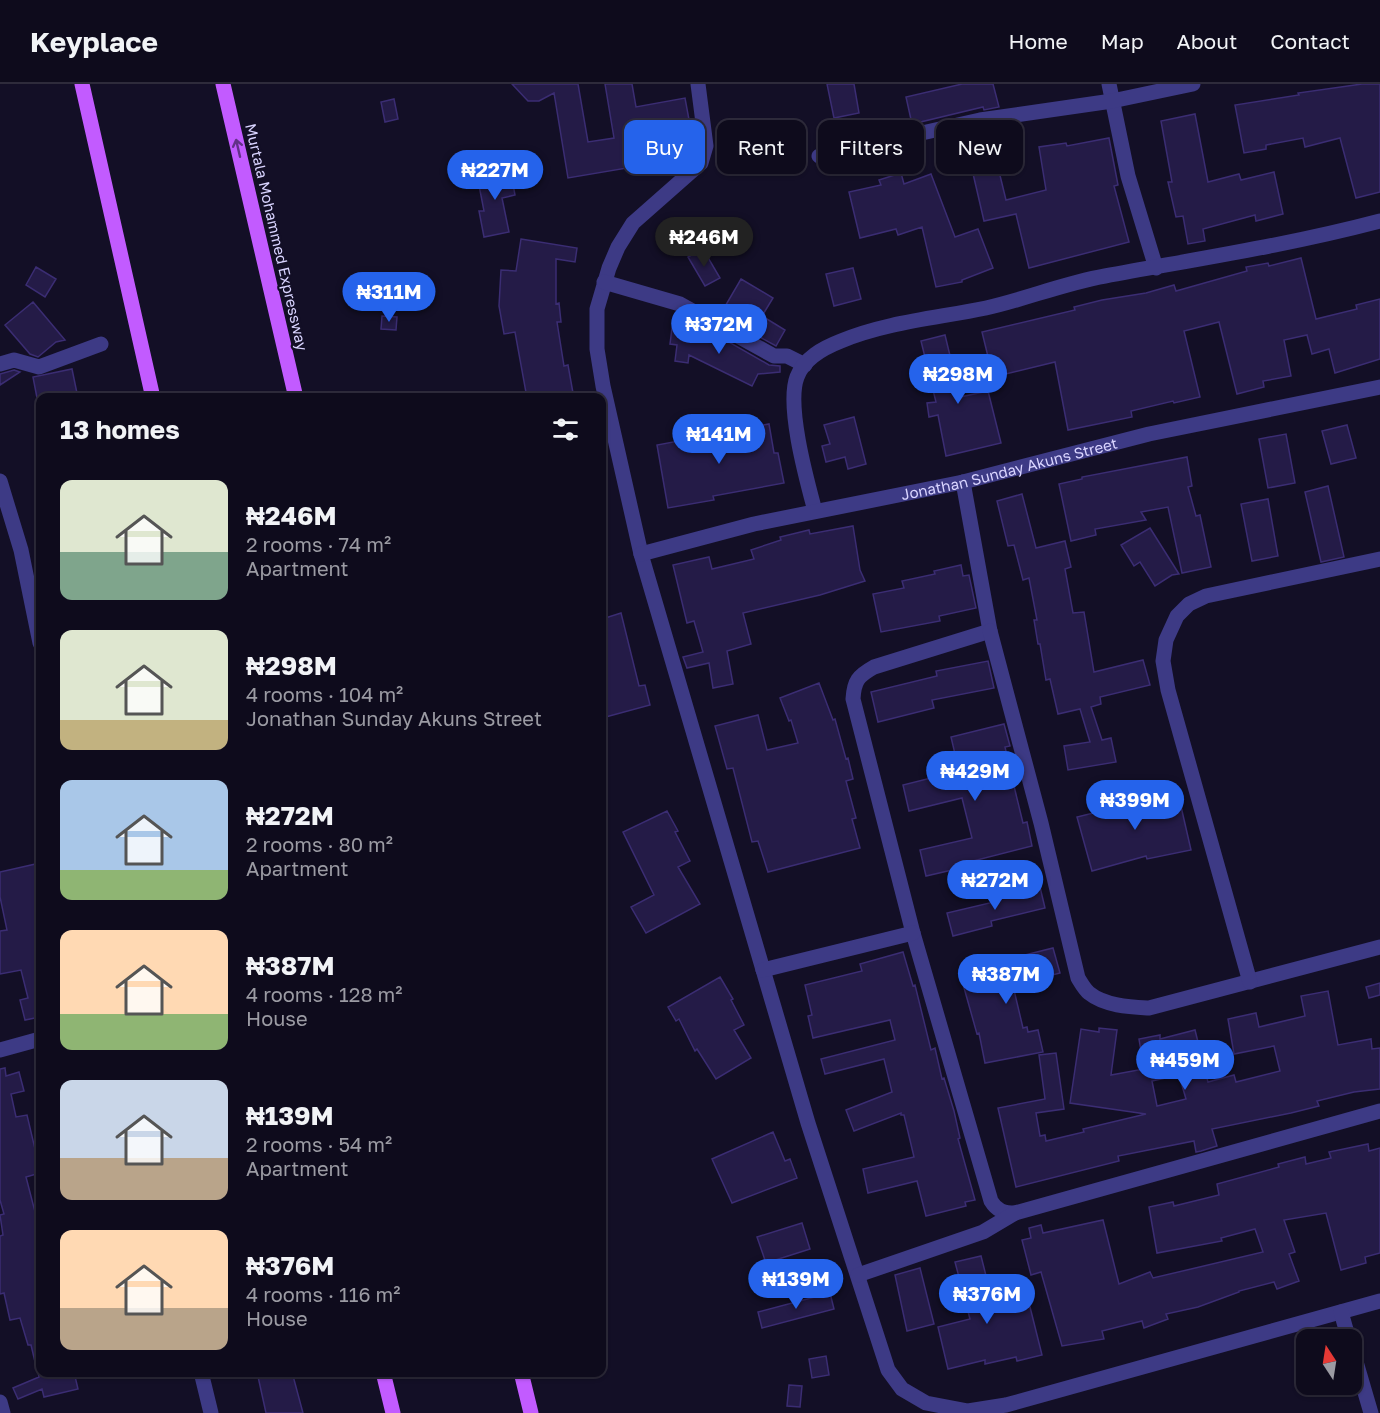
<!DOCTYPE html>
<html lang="en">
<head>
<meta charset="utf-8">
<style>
	:root { --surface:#0e0b1c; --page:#1c1929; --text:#f1f3f6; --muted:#9b9ba3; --line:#2e2b3b; --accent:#2563eb }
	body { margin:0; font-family:"Golos Text",sans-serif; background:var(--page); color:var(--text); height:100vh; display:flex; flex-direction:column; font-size:22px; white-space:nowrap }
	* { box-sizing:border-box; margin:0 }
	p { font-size:20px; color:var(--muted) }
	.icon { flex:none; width:33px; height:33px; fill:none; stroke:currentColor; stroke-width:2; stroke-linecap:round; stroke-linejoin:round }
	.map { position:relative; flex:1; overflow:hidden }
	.details { position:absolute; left:36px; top:309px; width:570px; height:984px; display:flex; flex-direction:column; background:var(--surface); border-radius:12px; box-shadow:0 2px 4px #0004,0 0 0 2px var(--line) }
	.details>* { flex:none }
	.top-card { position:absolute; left:624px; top:36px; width:570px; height:54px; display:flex; gap:12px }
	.needle { width:39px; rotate:348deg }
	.fabs { position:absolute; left:1296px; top:1245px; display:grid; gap:12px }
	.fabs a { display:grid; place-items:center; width:66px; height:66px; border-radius:12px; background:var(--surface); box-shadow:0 2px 4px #0004,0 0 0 2px var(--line); font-size:30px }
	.price { position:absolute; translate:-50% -51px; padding:0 14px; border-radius:21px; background:var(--accent); color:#fff; font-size:20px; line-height:39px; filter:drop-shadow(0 2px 3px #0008) }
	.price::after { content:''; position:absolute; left:50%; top:36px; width:18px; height:14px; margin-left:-9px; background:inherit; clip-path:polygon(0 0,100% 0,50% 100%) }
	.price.current { background:#222; color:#fff }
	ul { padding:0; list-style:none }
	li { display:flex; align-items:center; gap:18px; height:150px; padding:0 24px }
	li span { display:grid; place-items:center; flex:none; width:168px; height:120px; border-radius:12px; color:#555 }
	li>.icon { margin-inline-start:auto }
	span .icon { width:72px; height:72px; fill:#fffc; stroke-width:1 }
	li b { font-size:26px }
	h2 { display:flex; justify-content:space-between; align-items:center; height:72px; padding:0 24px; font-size:26px }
	.chip { padding:0 21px; border-radius:12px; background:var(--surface); box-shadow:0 2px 4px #0004,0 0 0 2px var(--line); font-size:21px; line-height:54px }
	.chip.current { background:var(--accent); color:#fff }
	header { display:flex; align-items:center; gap:36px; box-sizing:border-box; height:84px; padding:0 30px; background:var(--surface); border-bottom:2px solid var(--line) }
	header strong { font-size:28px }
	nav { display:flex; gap:33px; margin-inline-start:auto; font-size:21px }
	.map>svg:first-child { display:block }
	.building { fill:#241b47; stroke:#3b2d73; stroke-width:1.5; fill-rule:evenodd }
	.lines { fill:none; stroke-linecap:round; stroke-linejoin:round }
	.minor { stroke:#3d3a85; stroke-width:15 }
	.major { stroke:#c25bff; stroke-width:15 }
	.oneway { stroke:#623188 }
	.labels { text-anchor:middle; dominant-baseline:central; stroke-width:4.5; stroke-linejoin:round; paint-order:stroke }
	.street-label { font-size:15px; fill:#d9d4ff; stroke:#130f26 }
</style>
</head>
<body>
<header>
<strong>Keyplace</strong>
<nav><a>Home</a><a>Map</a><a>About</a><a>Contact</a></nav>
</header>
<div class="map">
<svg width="1380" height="1329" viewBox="0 0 1380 1329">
	<rect width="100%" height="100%" fill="#130f26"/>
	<path class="building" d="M512 0H578L588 58 614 54 605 0H632L636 23 685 14 690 41 640 50 645 81 568 94 554 9 539 17H528Z
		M827 0H854L859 29 834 34Z
		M962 0H993L999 23 984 26 983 23 912 40 906 13Z
		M1362 0H1380V108L1356 114 1340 54 1305 63 1303 54 1266 61V65L1244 69 1235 21 1299 11 1298 9Z
		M394 15 398 35 385 38 381 18Z
		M1195 30 1208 98 1239 90 1241 96 1274 88 1283 130 1256 137 1255 131 1203 145 1205 157 1188 160 1183 132 1176 133 1168 98H1172L1161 37Z
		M1109 54 1118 101 1114 102 1129 158 1029 184 1016 130 984 137 971 81 996 75 1006 116 1046 106 1039 63 1066 59 1067 62Z
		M510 84 515 111 502 114 509 148 484 153 479 127H484L477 91Z
		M901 89 904 100 931 90 955 153 978 145 993 184 962 196V198L936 203 922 143 898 151 896 145 860 154 849 108 881 101 879 96Z
		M744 152 748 163 736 168 731 158Z
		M521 155 577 164 575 178 556 175V220L559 219 561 238H557L564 282 568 281 573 309 549 314H527L515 248 504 250 499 222 501 186 516 187Z
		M703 165 720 194 705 202 688 173Z
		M1301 174 1316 235 1357 225 1356 221 1380 215V275L1335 289 1329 265 1312 270 1307 251 1284 256 1291 292 1263 297 1264 303 1237 310 1219 238 1184 247 1200 313 1174 319 1173 317 1131 327 1132 333 1068 346 1055 278 993 293 982 248 1075 226 1074 223 1102 216 1146 209 1174 201 1176 207 1247 187 1246 183 1268 179 1269 182Z
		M36 183 56 195 45 213 26 201Z
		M853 184 861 215 834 222 826 190Z
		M741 195 773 214 762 232 785 246 776 262 720 231Z
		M33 218 65 256 56 258 38 273 30 270 5 241Z
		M382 232 397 233 396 246 381 245Z
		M672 244 707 248 708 246 769 281 780 282V288L758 290 752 302 689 271 688 279 675 277 677 261 670 260Z
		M945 251 960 313 988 307 1001 359 946 372 938 331 929 333 927 319 936 318 921 257Z
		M72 285 78 314H37L33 293Z
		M14 286 20 288 0 301V290Z
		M854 333 866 380 848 385 845 373 826 378 822 362 830 360 824 341Z
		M769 340 774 369H778L784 399 713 412 714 416 668 424 657 361Z
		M1347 341 1356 374 1331 380 1322 347Z
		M1286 350 1295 399 1268 404 1259 355Z
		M1187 373 1192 402 1188 403 1196 432 1200 431 1211 483 1182 489 1168 423 1141 428 1146 436 1095 445 1096 451 1071 457 1059 400 1082 395V393Z
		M1328 402 1344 473 1321 478 1305 408Z
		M1022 410 1036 464 1065 457 1071 483 1065 485 1073 529 1084 528 1094 588 1143 576 1150 601 1100 613 1101 620 1091 623 1102 656 1111 654 1116 678 1068 686 1064 662 1090 658 1080 625 1058 630 1050 595 1046 596 1040 560H1038L1034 536H1037L1029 494 1023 496 1014 461 1008 462 997 417Z
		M1268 415 1278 472 1252 477 1241 420Z
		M853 442 860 486 865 497 820 511 743 529 751 560 727 567 733 600 713 604 709 579 687 584 683 573 703 568 694 537 687 539 673 481 709 473 712 485 754 475 751 466 781 456 780 453 809 446 810 450Z
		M1150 444 1179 490 1172 491 1155 502 1140 478 1134 482 1121 461Z
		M961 481 963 492 969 491 976 524 939 532 940 537 881 548 873 510 904 504 902 497 935 490 934 487Z
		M621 529 639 602 645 601 650 621 602 634V535Z
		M988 577 994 604 932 616 934 624 878 638 871 608 937 592 936 587Z
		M819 599 833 636 835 635 846 675 848 674 853 695 846 697 856 734 852 735 860 764 768 788 758 757 752 758 733 684 727 685 715 642 758 631 767 666 798 659 791 636 789 637 780 614Z
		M1004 640 1010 662 1005 663 1013 698 1023 739 1027 738 1032 762 973 777 974 781 926 792 920 766 972 754 962 714 909 727 903 701 959 687 951 653Z
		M1177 705 1191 766 1147 775 1146 772 1092 787 1077 733 1134 719 1133 716Z
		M667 727 678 747 675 748 690 777 678 783 700 820 646 849 631 823 654 811 623 748Z
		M40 779V933L25 936 20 916 28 914 21 886 0 890V847L7 846 0 813V788Z
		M1040 803 1045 824 991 837 992 842 953 852 947 829 994 818 993 814Z
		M1053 864 1060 889 1014 901 1015 905 1014 906 1023 944 1027 943 1028 948 1038 946 1043 968 985 979 979 949 977 950 961 893 1014 879 1013 874Z
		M903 868 913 902 915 901 931 966 935 964 942 995 944 994 954 1027 960 1054 958 1055 975 1116 965 1118 966 1122 926 1132 917 1097 868 1109 863 1085 914 1073 904 1031H901V1029L854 1047 846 1026 892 1008 884 975 825 990 821 975 895 956 890 936 813 954 808 932 812 931 805 901 862 887 860 880Z
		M720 893 733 915 731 916 744 941 734 946 751 974 716 995 697 965 695 967 679 935 676 937 668 923Z
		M1380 899V911L1369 914 1366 903Z
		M1328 907 1338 961 1371 955 1372 965 1380 964V1005L1354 1008 1317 1017 1319 1022 1291 1029 1212 1045 1217 1062 1201 1067 1196 1068 1194 1057 1118 1072 1119 1077 1016 1103 998 1024 1045 1015 1039 971 1056 969 1064 1025 1036 1029 1040 1052 1045 1051 1046 1057 1084 1048 1083 1045 1146 1030 1070 1019 1081 945 1099 948V944L1117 946 1111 991 1144 985 1139 955 1160 951V955L1195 946 1208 998 1234 991 1236 998 1280 987 1274 962 1234 970 1228 935 1256 929 1259 943 1305 932 1301 912ZM1179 991 1186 1015 1157 1022 1152 997Z
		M5 984 6 992 19 988 24 1007 11 1010 16 1033 27 1031 40 1086V1089L26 1093 40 1147V1282H36L31 1261H28L20 1234 10 1236 4 1209 0 1210V1152L3 1151 0 1131 4 1130 0 1116V985Z
		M773 1048 785 1077 790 1075 797 1094 732 1119 712 1075Z
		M1368 1060 1369 1067 1380 1064V1169L1365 1173 1366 1179 1341 1186 1326 1129 1284 1136 1295 1168 1289 1170 1299 1197 1277 1205 1274 1198 1239 1207V1208L1198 1223 1166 1230 1168 1235 1144 1244 1142 1237 1102 1247 1104 1255 1062 1262 1041 1188 1031 1191 1022 1156 1031 1154 1029 1144 1041 1141 1043 1149 1103 1136 1119 1200 1150 1188 1153 1194 1263 1168 1255 1145 1221 1154 1222 1157 1157 1169 1149 1123 1173 1118 1174 1122 1219 1111 1217 1100 1279 1083 1278 1080 1305 1073 1306 1080 1331 1074 1329 1068Z
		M802 1139 810 1165 766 1179 757 1153Z
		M981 1172 995 1227 1029 1219 1042 1271 1017 1277 1016 1273 985 1280V1276L948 1285 938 1243 970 1235 955 1178Z
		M920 1184 934 1240 907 1247 895 1191Z
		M830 1209 834 1225 762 1244 758 1228Z
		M826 1272 829 1291 812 1294 809 1275Z
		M38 1288H74L78 1305 44 1313 42 1305 18 1315 13 1304 39 1293Z
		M257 1288H292L303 1329H266Z
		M789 1301 802 1302 800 1323 787 1322Z"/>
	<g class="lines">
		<g class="minor">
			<path d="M698 0 706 62 701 79 633 139 618 163 609 184 597 225V265L603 302 641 470 808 1039 888 1286 902 1305 926 1319 968 1327 1006 1321 1380 1217"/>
			<path d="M1109 0 1128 92 1156 184"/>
			<path d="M819 72 980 36 1112 17 1193 0"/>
			<path d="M604 198 680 220 774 272H787L805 281"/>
			<path d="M0 280 14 276 39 283 101 260"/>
			<path d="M0 397 21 466 40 559"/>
			<path d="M963 398 990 547 874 583C858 592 854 597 853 615L913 849 991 1117C997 1127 1004 1129 1015 1129L1380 1027"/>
			<path d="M815 427C807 397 786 322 797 293 804 274 823 264 841 257 887 238 938 234 986 224 1026 215 1065 199 1105 192 1197 175 1289 161 1380 137"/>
			<path id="s1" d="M641 470 754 440 963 398 1149 350 1380 303"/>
			<path d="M990 547 1041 739 1078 894C1081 899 1085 906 1089 909 1105 922 1131 923 1149 924L1380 863"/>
			<path d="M763 886 913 849"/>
			<path d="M1250 898 1168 606 1163 577 1166 556 1177 532 1189 520 1206 512 1380 475"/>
			<path d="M0 966 40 955"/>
			<path d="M858 1191 983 1148 1015 1129"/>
			<path d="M1341 1228 1349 1256"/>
			<path d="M1352 1264 1371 1329"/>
			<path d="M201 1288 211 1329"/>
			<path d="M0 1318 3 1329"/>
		</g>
		<path class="major" d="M82 0 153 314
			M223 0 296 314
			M383 1288 393 1329
			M521 1288 531 1329"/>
	</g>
	<defs><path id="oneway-shaft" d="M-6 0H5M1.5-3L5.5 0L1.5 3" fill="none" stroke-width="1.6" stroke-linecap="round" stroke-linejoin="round" transform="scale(1.5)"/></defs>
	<use class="oneway" href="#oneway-shaft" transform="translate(238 64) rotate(-103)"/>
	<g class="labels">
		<g class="street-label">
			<text transform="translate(277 153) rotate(77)">Murtala Mohammed Expressway</text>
			<text stroke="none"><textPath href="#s1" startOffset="378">Jonathan Sunday Akuns Street</textPath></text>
		</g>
	</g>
</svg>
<div class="fabs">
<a><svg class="needle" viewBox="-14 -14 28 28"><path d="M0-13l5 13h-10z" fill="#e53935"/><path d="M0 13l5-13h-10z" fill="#9b9ba3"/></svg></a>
</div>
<b class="price" style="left:495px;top:117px">₦227M</b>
<b class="price current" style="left:704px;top:184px">₦246M</b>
<b class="price" style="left:389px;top:239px">₦311M</b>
<b class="price" style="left:719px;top:271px">₦372M</b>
<b class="price" style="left:958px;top:321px">₦298M</b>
<b class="price" style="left:719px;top:381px">₦141M</b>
<b class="price" style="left:975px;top:718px">₦429M</b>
<b class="price" style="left:1135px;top:747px">₦399M</b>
<b class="price" style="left:995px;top:827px">₦272M</b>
<b class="price" style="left:1006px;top:921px">₦387M</b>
<b class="price" style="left:1185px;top:1007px">₦459M</b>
<b class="price" style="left:796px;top:1226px">₦139M</b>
<b class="price" style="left:987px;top:1241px">₦376M</b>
<div class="top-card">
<a class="chip current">Buy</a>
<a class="chip">Rent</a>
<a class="chip">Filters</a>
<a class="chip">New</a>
</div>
<section class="details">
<h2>13 homes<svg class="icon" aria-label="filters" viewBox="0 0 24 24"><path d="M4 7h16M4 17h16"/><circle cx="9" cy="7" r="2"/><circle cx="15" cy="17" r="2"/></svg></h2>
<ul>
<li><span style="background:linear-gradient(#dfe7d0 60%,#7fa58c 0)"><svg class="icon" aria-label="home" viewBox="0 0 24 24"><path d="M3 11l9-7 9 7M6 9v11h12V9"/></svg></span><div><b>₦246M</b><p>2 rooms · 74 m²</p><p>Apartment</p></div></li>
<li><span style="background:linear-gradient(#dfe7d0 75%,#c2b280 0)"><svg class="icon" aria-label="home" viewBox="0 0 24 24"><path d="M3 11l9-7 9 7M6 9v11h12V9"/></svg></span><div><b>₦298M</b><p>4 rooms · 104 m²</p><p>Jonathan Sunday Akuns Street</p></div></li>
<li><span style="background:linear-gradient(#a9c7e8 75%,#8fb573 0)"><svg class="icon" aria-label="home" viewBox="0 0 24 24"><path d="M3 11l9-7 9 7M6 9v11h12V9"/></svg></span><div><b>₦272M</b><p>2 rooms · 80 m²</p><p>Apartment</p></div></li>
<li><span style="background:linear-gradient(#ffd9b3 70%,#8fb573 0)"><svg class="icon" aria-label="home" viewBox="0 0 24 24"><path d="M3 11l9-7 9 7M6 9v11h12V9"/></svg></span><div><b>₦387M</b><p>4 rooms · 128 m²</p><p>House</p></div></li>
<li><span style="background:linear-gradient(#c9d6e8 65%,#b9a48a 0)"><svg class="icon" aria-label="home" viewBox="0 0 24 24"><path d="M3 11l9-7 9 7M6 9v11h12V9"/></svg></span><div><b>₦139M</b><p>2 rooms · 54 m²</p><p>Apartment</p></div></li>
<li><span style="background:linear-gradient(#ffd9b3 65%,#b9a48a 0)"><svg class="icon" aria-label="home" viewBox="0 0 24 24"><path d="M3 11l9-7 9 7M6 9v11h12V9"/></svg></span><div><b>₦376M</b><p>4 rooms · 116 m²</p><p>House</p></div></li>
</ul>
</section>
</div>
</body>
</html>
